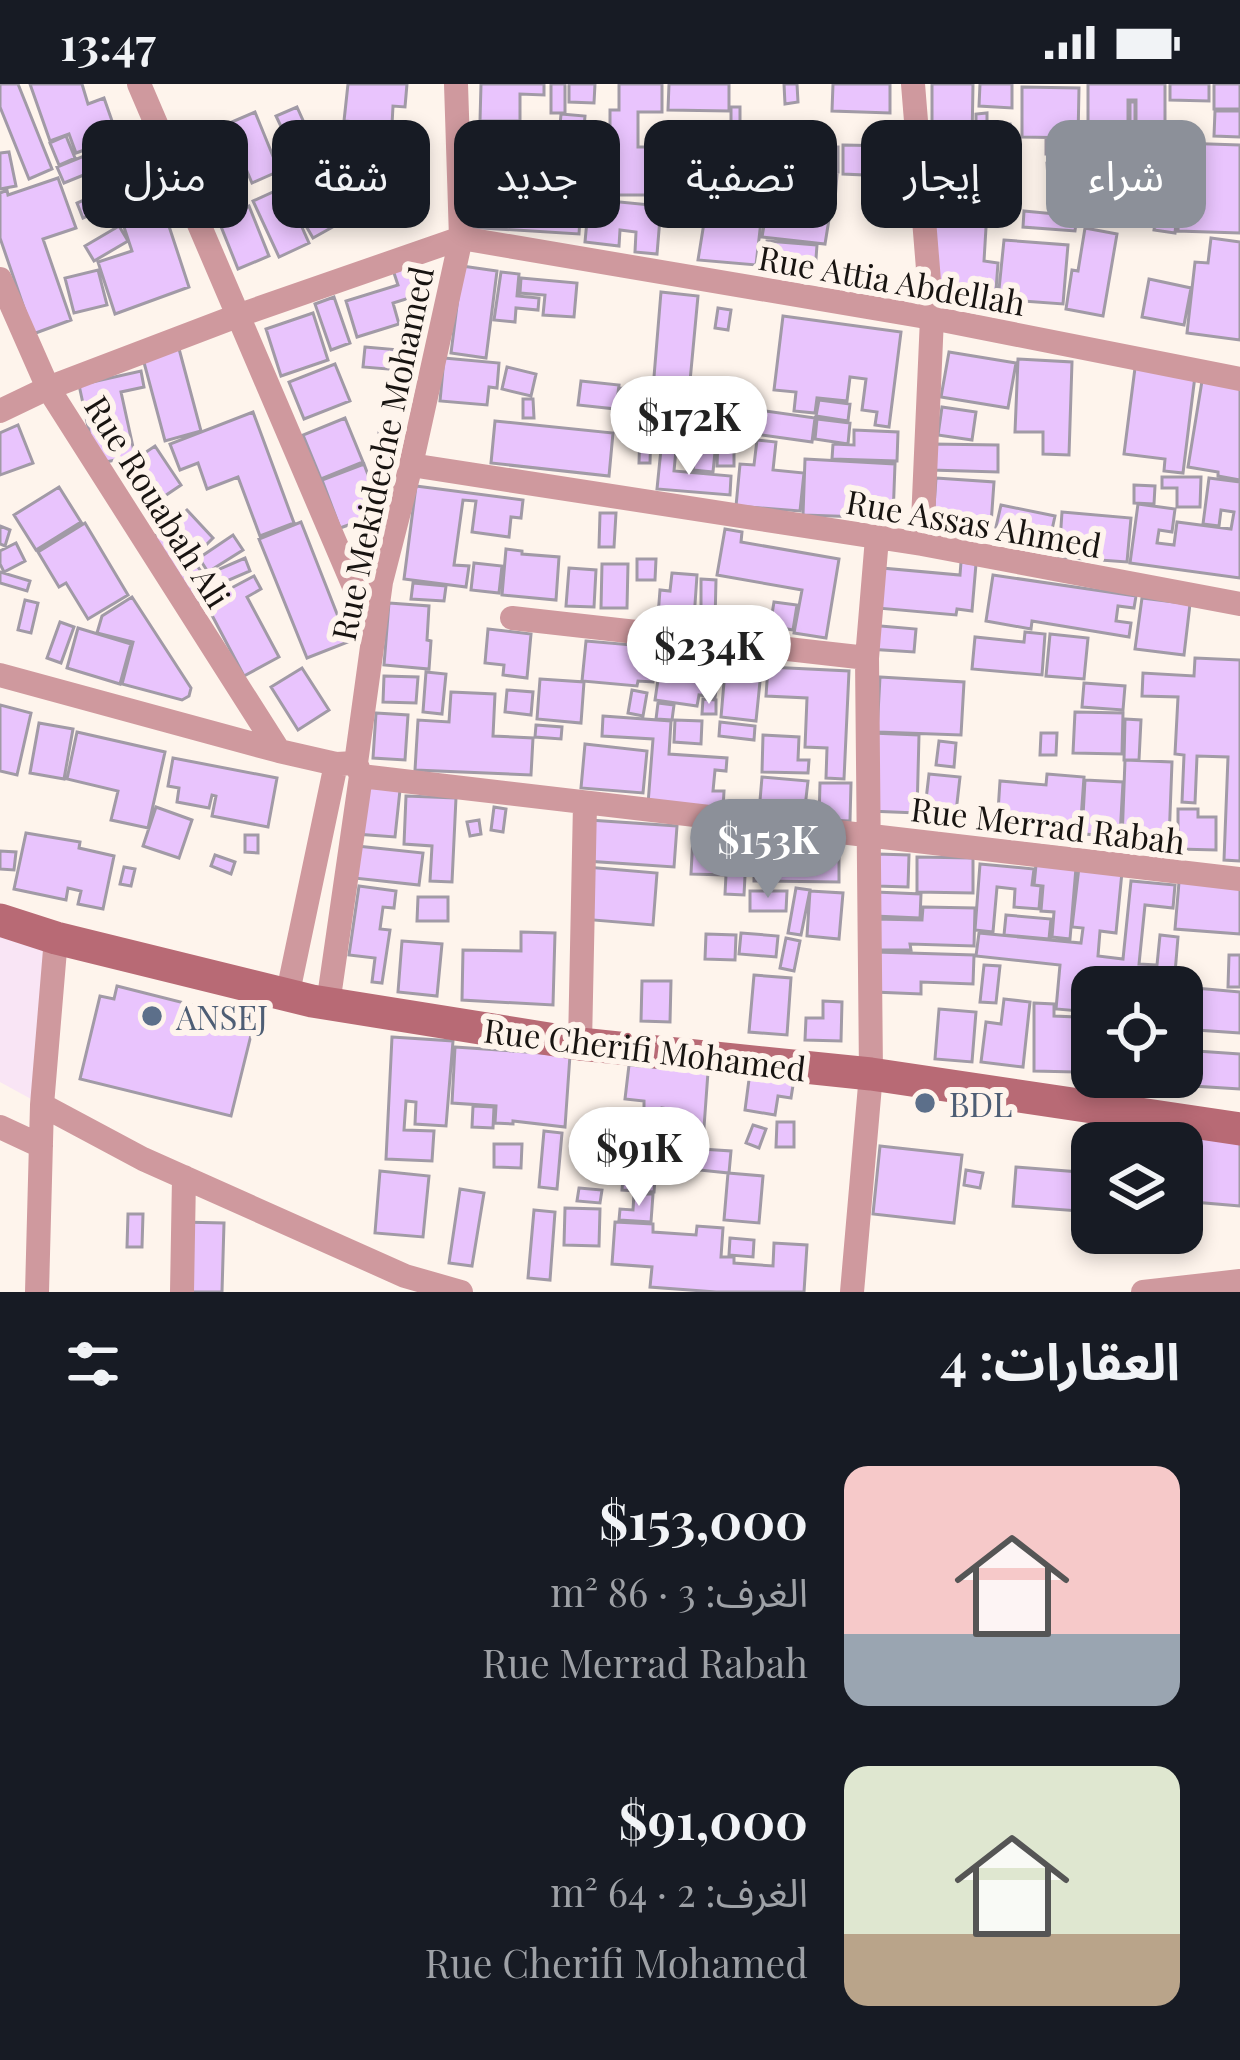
<!DOCTYPE html>
<html lang="ar">
<head>
<meta charset="utf-8">
<style>
	:root { --surface:#171b24; --page:#20242c; --text:#f1f3f6; --muted:#9ea1a6; --accent:#8c9099 }
	body { margin:0; font-family:"Playfair Display","Noto Sans Arabic",serif; background:var(--page); color:var(--text); direction:rtl; height:100vh; display:flex; flex-direction:column; font-size:45px; white-space:nowrap }
	* { box-sizing:border-box; margin:0 }
	p { font-size:39px; color:var(--muted) }
	.icon { flex:none; width:66px; height:66px; fill:none; stroke:currentColor; stroke-width:2; stroke-linecap:round; stroke-linejoin:round }
	.map { position:relative; height:1208px; overflow:hidden; direction:ltr }
	.sheet { display:flex; flex-direction:column; background:var(--surface); flex:1 }
	.sheet>* { flex:none }
	.guide { position:absolute; left:36px; top:36px; width:1170px; height:108px; direction:rtl; display:flex; gap:24px }
	.tools { position:absolute; left:1071px; top:882px; display:grid; gap:24px }
	.tools a { display:grid; place-items:center; width:132px; height:132px; border-radius:24px; background:var(--surface); box-shadow:0 6px 18px #0003; font-size:60px }
	.price { position:absolute; translate:-50% -102px; padding:0 27px; border-radius:42px; background:#fff; color:#222; font-size:39px; line-height:78px; filter:drop-shadow(0 3px 6px #0008) }
	.price::after { content:''; position:absolute; left:50%; top:72px; width:36px; height:27px; margin-left:-18px; background:inherit; clip-path:polygon(0 0,100% 0,50% 100%) }
	.price.active { background:var(--accent); color:#fff }
	ul { padding:0; list-style:none }
	li { display:flex; align-items:center; gap:36px; height:300px; padding:0 60px }
	li span { display:grid; place-items:center; flex:none; width:336px; height:240px; border-radius:24px; color:#555 }
	li>.icon { margin-inline-start:auto }
	span .icon { width:144px; height:144px; fill:#fffc; stroke-width:1 }
	li b { font-size:51px }
	h2 { display:flex; justify-content:space-between; align-items:center; height:144px; padding:0 60px; font-size:51px }
	.pill { padding:0 42px; border-radius:24px; background:var(--surface); box-shadow:0 6px 18px #0003; font-size:42px; line-height:108px }
	.pill.active { background:var(--accent); color:#fff }
	.status { display:flex; justify-content:space-between; align-items:center; height:84px; padding:0 60px; background:var(--surface); direction:ltr }
	.status svg { height:33px; fill:currentColor }
	.map>svg:first-child { display:block }
	.commercial { fill:#f9e5f5 }
	.building { fill:#e9c4fd; stroke:#a19aa6; stroke-width:3 }
	.lines { fill:none; stroke-linecap:round; stroke-linejoin:round }
	.street { stroke:#cf999e; stroke-width:24 }
	.secondary { stroke:#b86a75; stroke-width:33 }
	.service-dot { fill:#5c6f8a; stroke:#fef4ec; stroke-width:4.5 }
	.labels { text-anchor:middle; dominant-baseline:central; stroke-width:12; stroke-linejoin:round; paint-order:stroke }
	.street-label { font-size:33px; fill:#181411; stroke:#fef4ec }
	.service-label { font-size:33px; fill:#4e5e75; stroke:#fef4ec; text-anchor:start }
</style>
</head>
<body>
<div class="status"><b>13:47</b><svg viewBox="0 0 49 12"><path d="M0 12V9h3v3zM5 12V6h3v6zM10 12V3h3v9zM15 12V0h3v12zM26 1h20v11H26zM47 4h2v5h-2z"/></svg></div>
<div class="map">
<svg width="1240" height="1208" viewBox="0 0 1240 1208">
	<rect width="100%" height="100%" fill="#fef4ec"/>
	<path class="commercial" d="M0 836 56 854 42 1021 0 998Z"/>
	<path class="building" d="M0 0H18L52 85 29 95 0 23Z
		M30 0H82L88 20 104 14 118 54 76 69 69 50 50 57Z
		M348 0H407L405 23 393 22 392 41 344 37Z
		M481 0H544V11L520 10V37H480Z
		M551 0H565V29H551Z
		M569 0H595L594 19 569 18Z
		M619 0H662V28H638V63H664V111H605V73H589V56H610V26H619Z
		M669 0H729V27L668 26Z
		M784 0H797L798 18 785 20Z
		M833 0H890V29L832 27Z
		M932 0H973L972 57H932Z
		M980 0H1012V24L979 22Z
		M1088 0H1165V57H1136V16H1128V54H1088Z
		M1170 0H1209V17L1170 16Z
		M1214 0H1240V25H1214Z
		M1022 3 1079 4 1078 54 1022 53Z
		M1130 18H1135V46H1130Z
		M297 23 315 63 295 72 276 32Z
		M731 23H740V56H731Z
		M1215 27H1240V53L1214 52Z
		M255 28 279 87 252 99 227 40Z
		M987 29V41L1010 40 1011 60H976V30Z
		M561 30 585 32 583 54 559 52Z
		M476 39 514 41 513 67 584 71 579 150 466 143Z
		M669 39H683L682 66H668Z
		M193 42 198 53 218 44 239 94 195 113 170 52Z
		M369 44H415L414 81H376V64H369Z
		M66 52 75 74 59 81 50 59Z
		M345 54 379 117 313 154 291 116 324 98 310 73Z
		M1046 56H1072V71L1046 70Z
		M121 57 150 126 111 142 104 125 83 134 77 119 100 109 91 88 64 99 57 83Z
		M1149 58 1240 61V149L1178 147 1179 111 1148 109Z
		M736 59 765 62 763 78 735 75Z
		M843 61 891 62 890 100 864 99V91L843 90Z
		M817 63H838V88H816Z
		M931 63 966 66 963 105 927 102Z
		M999 67 1013 68 1011 125 996 124Z
		M9 68 16 102 0 105V69Z
		M1060 77 1062 93 1048 94 1047 79Z
		M381 83 427 85 425 128 379 126Z
		M298 85 304 102 289 108 282 91Z
		M771 85 837 91 835 116 769 110Z
		M715 87 761 90 759 116 713 112Z
		M58 94 76 144 43 155 71 236 33 250 0 154V109L7 106 8 111Z
		M284 103 309 159 279 173 253 117Z
		M1106 103H1125L1124 126H1106Z
		M769 112 831 123 825 160 762 153Z
		M708 114 763 120 756 181 698 176Z
		M589 115 661 122 657 170 635 168 636 148 620 146 619 162 585 158Z
		M249 122 269 172 238 185 218 135Z
		M926 123 987 127 984 177 998 179 996 206 932 202Z
		M1157 125 1177 128 1175 149 1154 146Z
		M164 127 189 203 115 230 98 178 132 167 123 140Z
		M1024 127 1077 132 1075 147 1023 143Z
		M119 142 128 157 94 177 85 162Z
		M1085 144 1117 150 1103 232 1066 225 1072 186 1078 187Z
		M1211 154 1240 158V256L1187 249 1195 178 1208 179Z
		M1004 156 1068 161 1063 220 998 215Z
		M767 157 817 161 815 188 765 184Z
		M410 181 419 211 393 219 399 240 357 253 346 217 398 201 393 186Z
		M462 182 497 187 486 274 451 269Z
		M98 186 107 221 74 229 65 194Z
		M501 188 519 190 517 212 539 214 538 226 516 224 515 238 494 236Z
		M521 194 577 199 574 233 543 231 545 211 520 209Z
		M1149 195 1191 204 1184 241 1142 233Z
		M661 208 698 212 689 308 653 305Z
		M334 213 350 259 331 266 315 220Z
		M718 224 731 226 728 246 715 244Z
		M313 229 328 276 281 292 266 245Z
		M783 232 901 248 889 343 875 341 877 328 862 326 866 295 850 293 847 317 817 314 815 329 794 327 796 308 774 306Z
		M178 261 201 347 165 357 142 271Z
		M365 263 400 266 399 286 363 283Z
		M949 268 1016 279 1008 324 941 313Z
		M444 274 499 279 497 304 489 303 487 321 440 317Z
		M1018 275 1072 278 1069 371 1043 370V348H1015Z
		M335 280 350 317 304 335 289 298Z
		M507 283 536 290 531 312 502 305Z
		M1135 284 1195 292 1183 389 1164 387 1165 375 1124 370Z
		M141 287 144 303 121 308 135 372 96 380 79 301Z
		M581 297 619 301 616 325 578 321Z
		M1202 297 1240 304V396L1218 392V388L1188 383Z
		M619 304 652 305 650 379H639L640 346 627 345V332H618Z
		M668 313 815 334 812 358 664 337Z
		M523 315H533L534 334H523Z
		M819 316 850 320 848 337 816 332Z
		M942 323 976 328 972 356 938 351Z
		M253 328 294 439 260 452 238 393 207 405 198 379 180 386 170 360Z
		M345 334 363 378 321 395 303 351Z
		M817 335 850 339 848 360 815 355Z
		M495 337 613 349 609 392 491 379Z
		M18 341 33 379 0 391V349Z
		M698 346 717 348 713 388 693 386Z
		M854 346 898 348 897 377 832 375 833 360 854 361Z
		M379 349H390L391 368H380Z
		M718 355H734V382H717Z
		M757 356 776 358 773 386 804 389 800 427 736 422 740 380 754 381Z
		M931 360 998 361V388L931 386Z
		M155 362 181 401 147 424 121 385Z
		M661 365 676 366 674 387 731 392 730 411 657 405Z
		M805 375 895 380 893 434 803 431Z
		M364 380 378 418 364 424 368 434 340 444 322 396Z
		M1162 393H1201L1200 423H1177V404H1162Z
		M936 394 994 398 990 455 932 451Z
		M1209 394 1240 398V494L1130 479 1138 420 1175 425 1172 448 1159 446 1157 459 1174 461 1177 438 1231 445 1234 428 1221 426 1219 442 1203 440Z
		M1134 401 1155 402 1154 420 1134 419Z
		M416 402 523 416 521 434 511 433 509 453 472 448 476 417 463 416 454 481 469 482 466 503 404 495Z
		M59 403 81 438 36 466 14 431Z
		M1001 421 1055 432 1048 464 1004 455 1006 445 996 443Z
		M187 426 213 454 199 468 173 439Z
		M1062 428 1131 434 1127 478 1059 473Z
		M600 429H616L614 463H599Z
		M301 438 348 558 307 574 259 455Z
		M85 439 128 511 88 535 66 499 59 503 38 468Z
		M0 442 10 446 5 462 0 460Z
		M170 442 215 508 195 521 151 455Z
		M725 445 742 448 741 458 839 475 826 554 794 549 802 506 717 491Z
		M233 451 243 466 208 488 199 474Z
		M16 459 25 477 4 488 0 480V467Z
		M506 465 522 467V470L559 473 556 516 502 511Z
		M245 474 250 487 213 503 208 490Z
		M637 475H656L655 496H637Z
		M961 478 976 480 972 527 957 525 956 531 877 524 881 484 960 491Z
		M474 479 502 482 499 509 471 506Z
		M602 480H628L627 524H601Z
		M569 484 596 486 594 523 566 522Z
		M0 488 30 497 27 507 0 499Z
		M672 489 697 491 694 535 658 532 660 506 670 507Z
		M993 491 1136 512 1134 524 1118 522 1116 537 1131 539 1129 553 1032 537 1031 545 986 537Z
		M254 492 261 505 247 513 279 573 244 592 205 518Z
		M701 495 716 496 715 537H701Z
		M413 499 446 502 444 517 411 515Z
		M132 513 191 604 189 612 182 616 122 600 133 558 97 549 102 532Z
		M1142 514 1190 520 1184 571 1135 565Z
		M25 516 38 519 31 549 18 546Z
		M774 518 797 521 793 546 770 542Z
		M389 519 429 522 427 556 431 557 429 585 384 581Z
		M60 538 74 543 61 579 47 574Z
		M869 541 916 545 914 568 868 565Z
		M78 544 131 560 120 600 67 584Z
		M488 545 531 550 527 594 503 591 504 581 485 579Z
		M1025 548 1045 550 1042 591 972 585 975 553 1024 558Z
		M1050 550 1088 554 1084 595 1046 592Z
		M586 557 656 563 653 598 638 597 637 602 582 597Z
		M663 562 722 570 715 613 699 611 697 622 655 616Z
		M1195 574 1240 576V777L1224 776 1228 673 1197 672 1195 719 1182 718 1184 671 1175 670 1178 613 1142 612 1143 589 1194 592Z
		M726 575 762 578 756 637 721 633Z
		M768 583 849 587 844 695 826 694 827 664 805 663 807 614 766 612Z
		M302 584 329 626 298 646 271 603Z
		M426 588 446 590 442 630 423 628Z
		M384 592 418 593 416 619 383 618Z
		M880 593 964 598 961 651 877 648Z
		M540 595 584 598 581 639 537 635Z
		M1084 599 1125 602 1123 626 1082 623Z
		M507 606 533 608 531 631 505 628Z
		M632 606 647 609 643 632 628 629Z
		M451 608 495 610 493 652 533 654 531 691 415 686 418 636 449 638Z
		M703 615 716 616V630H702Z
		M658 619 674 621 672 636 656 635Z
		M0 621 31 629 17 691 0 687Z
		M1075 628 1123 629 1122 670 1073 669Z
		M376 629 408 631 405 676 373 674Z
		M603 632 671 637 669 670 727 674 726 687 715 686 713 707H724L723 725 648 720 653 655 602 652Z
		M1125 635 1141 636 1139 676H1124Z
		M675 636 702 637 701 660 674 658Z
		M720 638 755 642 754 656 719 652Z
		M39 639 73 645 64 695 30 689Z
		M536 641 562 643 561 655 535 653Z
		M77 648 165 668 148 744 111 736 118 707 67 695Z
		M871 649 919 651 917 729 869 727Z
		M1041 649H1057L1056 671H1040Z
		M763 651 799 653 798 676H809L808 689 762 688Z
		M939 657 956 659 954 683 936 681Z
		M585 660 647 667 643 709 581 704Z
		M173 674 277 694 268 743 212 732 216 712 212 711 209 724 177 718 179 704 168 702Z
		M1125 676 1172 678 1169 757 1122 756Z
		M929 690 960 693 955 737 924 733Z
		M1047 690 1084 693 1080 749 997 743 1000 697 1046 701Z
		M762 693 808 697 804 732 759 728Z
		M1085 696 1123 698 1120 752 1082 750Z
		M820 699H851L850 737 819 736Z
		M360 702 400 706 395 753 356 750Z
		M406 712 456 714 452 798 430 797 432 762 404 760Z
		M156 723 192 736 179 774 143 762Z
		M494 723 506 725 503 748 491 746Z
		M1178 725H1198V733H1216V766L1178 765Z
		M479 736 481 750 470 752 467 738Z
		M589 736 677 742 674 783 586 777Z
		M26 749 80 758 79 764 114 772 103 825 78 820 81 807 68 804 66 816 14 805Z
		M245 751H258V769L245 768Z
		M693 752 747 754 744 811 725 810 726 791 691 790Z
		M754 759 839 760V798L754 797Z
		M357 762 423 769 419 801 354 794Z
		M0 767 16 768 14 786 0 785Z
		M877 770 909 771 908 803 876 802Z
		M215 771 235 778 231 790 211 782Z
		M917 773 973 774V809L917 808Z
		M980 780 1034 785 1032 801 1041 802 1039 825 1014 823 1015 805 997 803 993 848 975 846Z
		M1036 781 1076 784 1070 855 1052 853 1054 828 1041 827 1043 802 1034 801Z
		M124 783 135 785 131 802 120 800Z
		M586 783 657 789 653 841 581 835Z
		M1079 783 1122 788 1116 849 1100 847 1098 872 1123 875 1131 797 1175 801 1173 824 1145 821 1139 880 1157 881 1160 851 1178 853 1174 901 1147 898 1146 903H1092V917L1080 916 1079 927 1056 925 1060 881 976 872 979 849 1081 859 1083 844 1072 843Z
		M1179 798 1240 802V850L1175 845Z
		M359 802 396 807 394 824 383 823 380 845 390 846 382 899 372 898 375 874 349 871Z
		M796 804 810 806 801 851 788 849Z
		M750 807H787L786 827H750Z
		M810 807 843 809 839 855 807 852Z
		M875 808 921 810 920 834 874 832Z
		M418 813H448V837H417Z
		M923 823 975 824 974 862 910 860 911 866H873L874 835 922 836Z
		M1006 831 1051 835 1049 855 1004 851Z
		M521 848 555 849 553 921 462 916 463 866 521 867Z
		M741 849 778 852 776 873 739 870Z
		M706 850 736 851 735 876 705 875Z
		M786 854 800 857 794 887 780 884Z
		M402 857 442 860 437 912 398 908Z
		M875 868 974 871 973 900 921 898V910L874 908Z
		M1229 871H1240V903H1228Z
		M984 881 1000 882 996 919 980 918Z
		M754 891 791 894 787 951 749 948Z
		M642 897H671L670 938 641 937Z
		M117 902 240 933 237 944 252 947 231 1032 80 995 100 912 114 915Z
		M1184 903 1240 908V949L1182 945Z
		M1004 915 1030 918 1023 983 981 978 986 938 1001 940Z
		M823 917 842 918 841 957 805 956 806 934H823Z
		M1034 919 1054 920V932L1076 933 1075 988 1034 987Z
		M939 925 976 928 972 978 935 975Z
		M392 953 453 957 446 1042 415 1040 416 1018 406 1017 404 1046 434 1047 432 1077 386 1075Z
		M1086 957H1092V993L1123 994H1085Z
		M455 963 570 971 565 1043 513 1037V1040L495 1039 496 1022 452 1019Z
		M1182 966 1240 970V1005L1177 1001 1178 993H1182Z
		M629 981 708 988 703 1057 666 1054 668 1025 662 1024 661 1033 647 1032 648 1027 644 1026V1017L625 1015Z
		M750 988 794 995 791 1014 778 1012 775 1031 745 1026Z
		M473 1022 494 1023 493 1044 472 1043Z
		M777 1038H794V1063H776Z
		M1130 1040 1156 1042 1155 1059H1128Z
		M753 1041 766 1045 759 1064 746 1059Z
		M1191 1042 1240 1046V1122L1182 1117V1063L1189 1064Z
		M544 1047 562 1049 557 1105 539 1103Z
		M494 1060H522L521 1084 494 1083Z
		M880 1062 962 1071 954 1139 873 1130Z
		M701 1065 731 1067 729 1089 699 1086Z
		M625 1068 657 1070 654 1108 622 1106Z
		M1016 1083 1092 1089V1128L1013 1122Z
		M966 1086 983 1089 980 1104 964 1101Z
		M380 1087 429 1092 423 1153 375 1149Z
		M728 1089 763 1092 759 1139 724 1136Z
		M579 1104 602 1106 600 1119 577 1117Z
		M460 1105 484 1109 472 1182 449 1179Z
		M634 1110H653L651 1138 619 1136 620 1125 633 1126Z
		M565 1124 600 1125 599 1162 564 1161Z
		M534 1126 555 1128 550 1196 528 1194Z
		M128 1130H143L142 1163H127Z
		M180 1138 224 1139 222 1208H178Z
		M615 1138 653 1140V1148L696 1151 697 1142 723 1144 721 1173H734V1179L773 1182 774 1159 807 1161 804 1208H716L650 1203 652 1183 612 1180Z
		M730 1154 754 1156 753 1173 729 1171Z"/>
	<g class="lines">
		<path class="street" d="M139 0 373 547
			M913 0 932 234 922 460
			M0 195 48 304 279 667
			M0 327 48 304 237 232 461 154 932 234 1240 295
			M411 381 922 460 1240 520
			M512 534 867 574
			M0 591 279 667 336 680 356 679
			M356 679 361 692 1240 795
			M356 679 381 498 411 381 461 154 456 0
			M287 913 336 680
			M328 920 361 692
			M580 960 585 720
			M42 1021 143 1075 405 1192 461 1208
			M0 1043 41 1062
			M37 1208 42 1021 56 854
			M182 1208 184 1093
			M852 1208 871 990 867 574 877 454
			M1143 1208 1240 1197"/>
		<path class="secondary" d="M0 836 56 854 312 917 580 960 871 990 1240 1045"/>
	</g>
	<g class="service-dot">
		<circle cx="152" cy="932" r="12"/>
		<circle cx="925" cy="1019" r="12"/>
	</g>
	<g class="labels">
		<g class="street-label">
			<text transform="translate(892 195) rotate(10)">Rue Attia Abdellah</text>
			<text transform="translate(381 369) rotate(-78)">Rue Mekideche Mohamed</text>
			<text transform="translate(159 417) rotate(58)">Rue Rouabah Ali</text>
			<text transform="translate(974 438) rotate(10)">Rue Assas Ahmed</text>
			<text transform="translate(1048 740) rotate(7)">Rue Merrad Rabah</text>
			<text transform="translate(645 964) rotate(7)">Rue Cherifi Mohamed</text>
		</g>
		<g class="service-label">
			<text x="176" y="932">ANSEJ</text>
			<text x="949" y="1019">BDL</text>
		</g>
	</g>
</svg>
<div class="tools">
<a><svg class="icon" aria-label="locate" viewBox="0 0 24 24"><circle cx="12" cy="12" r="6"/><path d="M12 2v4M12 18v4M2 12h4M18 12h4"/></svg></a>
<a><svg class="icon" aria-label="layers" viewBox="0 0 24 24"><path d="M12 4l9 5-9 5-9-5zM3 14l9 5 9-5"/></svg></a>
</div>
<b class="price" style="left:689px;top:394px">$172K</b>
<b class="price" style="left:709px;top:623px">$234K</b>
<b class="price active" style="left:768px;top:817px">$153K</b>
<b class="price" style="left:639px;top:1125px">$91K</b>
<div class="guide">
<a class="pill active">شراء</a>
<a class="pill">إيجار</a>
<a class="pill">تصفية</a>
<a class="pill">جديد</a>
<a class="pill">شقة</a>
<a class="pill">منزل</a>
</div>
</div>
<section class="sheet">
<h2>العقارات: 4<svg class="icon" aria-label="filters" viewBox="0 0 24 24"><path d="M4 7h16M4 17h16"/><circle cx="9" cy="7" r="2"/><circle cx="15" cy="17" r="2"/></svg></h2>
<ul>
<li><span style="background:linear-gradient(#f6c9c9 70%,#9aa5b1 0)"><svg class="icon" aria-label="home" viewBox="0 0 24 24"><path d="M3 11l9-7 9 7M6 9v11h12V9"/></svg></span><div><b>$153,000</b><p>الغرف: 3 · 86 m²</p><p>Rue Merrad Rabah</p></div></li>
<li><span style="background:linear-gradient(#dfe7d0 70%,#b9a48a 0)"><svg class="icon" aria-label="home" viewBox="0 0 24 24"><path d="M3 11l9-7 9 7M6 9v11h12V9"/></svg></span><div><b>$91,000</b><p>الغرف: 2 · 64 m²</p><p>Rue Cherifi Mohamed</p></div></li>
</ul>
</section>
</body>
</html>
